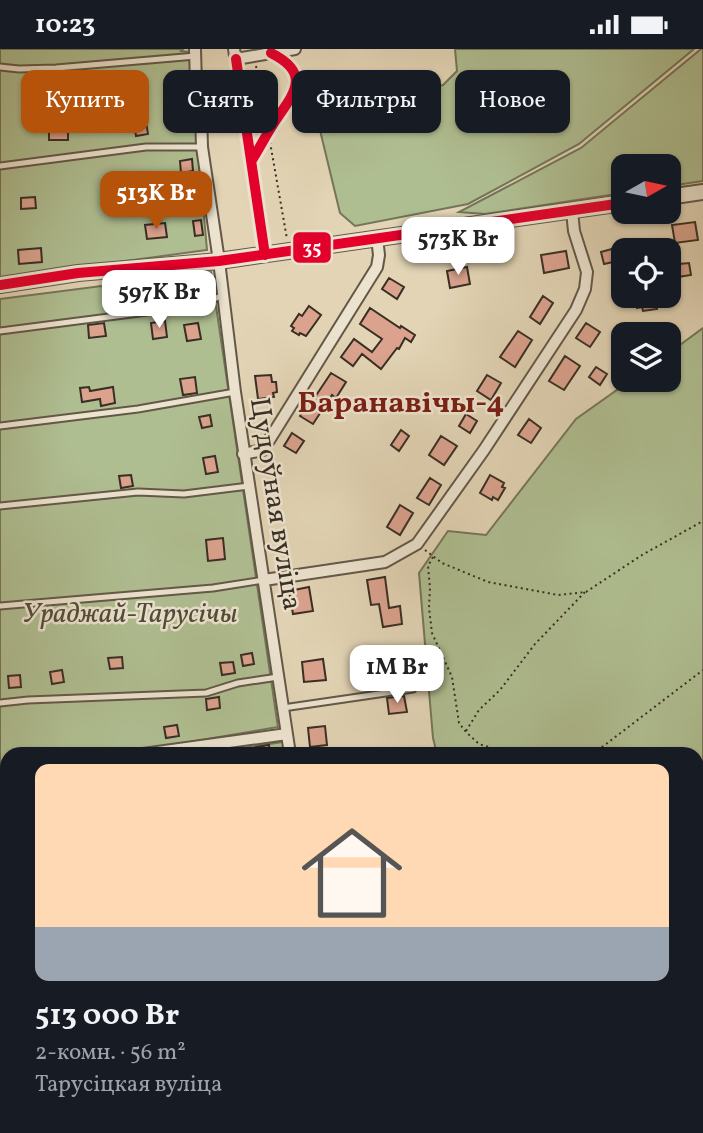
<!DOCTYPE html>
<html lang="ru">
<head>
<meta charset="utf-8">
<style>
	:root { --surface:#171b24; --page:#20242c; --text:#f1f3f6; --muted:#9ea1a6; --accent:#b45309 }
	body { margin:0; font-family:Vollkorn,serif; background:var(--page); color:var(--text); height:100vh; display:flex; flex-direction:column; font-size:26px; white-space:nowrap }
	* { box-sizing:border-box; margin:0 }
	p { font-size:23px; color:var(--muted) }
	.icon { flex:none; width:38px; height:38px; fill:none; stroke:currentColor; stroke-width:2; stroke-linecap:round; stroke-linejoin:round }
	.map { position:relative; flex:1; overflow:hidden }
	.panel { position:absolute; left:0px; top:698px; width:704px; height:387px; display:flex; flex-direction:column; background:var(--surface); border-radius:21px 21px 0 0; box-shadow:0 2px 5px #0004 }
	.panel>* { flex:none }
	.banner { position:absolute; left:21px; top:21px; width:662px; height:63px; display:flex; gap:14px }
	.needle { width:46px; rotate:81deg }
	.controls { position:absolute; left:611px; top:105px; display:grid; gap:14px }
	.controls a { display:grid; place-items:center; width:70px; height:70px; border-radius:14px; background:var(--surface); box-shadow:0 2px 5px #0004; font-size:35px }
	.price { position:absolute; translate:-50% -60px; padding:0 16px; border-radius:14px; background:#fff; color:#222; font-size:23px; line-height:46px; filter:drop-shadow(0 2px 4px #0008) }
	.price::after { content:''; position:absolute; left:50%; top:42px; width:21px; height:16px; margin-left:-10px; background:inherit; clip-path:polygon(0 0,100% 0,50% 100%) }
	.price.selected { background:var(--accent); color:#fff }
	ul { padding:0; list-style:none }
	li { display:grid; align-content:center; gap:14px; height:371px; padding:0 35px }
	li span { display:grid; place-items:center; height:217px; border-radius:14px; color:#555 }
	li>.icon { margin-inline-start:auto }
	span .icon { width:126px; height:126px; fill:#fffc; stroke-width:1 }
	li b { font-size:30px }
	.chip { padding:0 24px; border-radius:14px; background:var(--surface); box-shadow:0 2px 5px #0004; font-size:24px; line-height:63px }
	.chip.selected { background:var(--accent); color:#fff }
	.status { display:flex; justify-content:space-between; align-items:center; height:49px; padding:0 35px; background:var(--surface); direction:ltr }
	.status svg { height:19px; fill:currentColor }
	.map>svg:first-child { display:block }
	.green { fill:#afbe91; stroke:#74765a; stroke-width:2 }
	.building { fill:#dba38e; stroke:#392e24; stroke-width:2 }
	.lines { fill:none; stroke-linecap:round; stroke-linejoin:round }
	.service-casing { stroke:#635848; stroke-width:9 }
	.minor-casing { stroke:#635848; stroke-width:14 }
	.tertiary-casing { stroke:#635848; stroke-width:18 }
	.path { stroke:#392e24; stroke-width:2; stroke-dasharray:2 3.5; stroke-linecap:butt }
	.service { stroke:#ece3cf; stroke-width:5 }
	.minor { stroke:#ece3cf; stroke-width:10 }
	.tertiary { stroke:#ece3cf; stroke-width:14 }
	.bus-1-casing { stroke:#ece3cf; stroke-width:16 }
	.bus-1 { stroke:#e4002b; stroke-width:10 }
	.labels { text-anchor:middle; dominant-baseline:central; stroke-width:5; stroke-linejoin:round; paint-order:stroke }
	.street-label { font-size:28px; fill:#392e24; stroke:#ece3cf }
	.park-label { font-size:28px; font-style:italic; fill:#514b3a; stroke:#ece3cf }
	.neighbourhood-label { font-size:30px; font-weight:bold; fill:#7a1f14; stroke:#ece3cf }
	.line-badge { stroke:#ece3cf; stroke-width:2.5 }
	.badge-label { font-size:19px; text-anchor:middle; font-weight:bold; fill:#fff }
</style>
</head>
<body>
<div class="status"><b>10:23</b><svg viewBox="0 0 49 12"><path d="M0 12V9h3v3zM5 12V6h3v6zM10 12V3h3v9zM15 12V0h3v12zM26 1h20v11H26zM47 4h2v5h-2z"/></svg></div>
<div class="map">
<svg width="703" height="1084" viewBox="0 0 703 1084">
	<rect width="100%" height="100%" fill="#e2d4b5"/>
	<filter id="stains"><feTurbulence type="fractalNoise" baseFrequency=".00286" numOctaves="4"/><feColorMatrix values="0 0 0 0 .2 0 0 0 0 .09 0 0 0 0 .02 0 0 0 .5 -.17"/></filter>
	<radialGradient id="worn" r=".72"><stop offset=".6" stop-color="#630" stop-opacity="0"/><stop offset="1" stop-color="#630" stop-opacity=".3"/></radialGradient>
	<path class="green" d="M0 0H183L181 2 189 3 207 201 0 229Z
		M455 0H694L579 95 468 155 355 177 340 164 318 73 323 55 406 46 443 36 457 22Z
		M701 0H703V132L669 137 668 117H623V144L485 165 459 163 581 99Z
		M211 223 278 678 118 705H7V738L0 740V250Z
		M703 279V1084H347L346 1078H696V705H437L433 689 419 524 448 482 486 486 576 370 631 331H668L669 304Z
		M283 693 284 705H200Z
		M7 742V1078H327V1084H0V744Z"/>
	<path class="building" d="M49 71H68V91H49Z
		M146 73 148 85 136 87 134 75Z
		M192 110 193 122 181 124 180 112Z
		M35 148 36 159 21 160V149Z
		M201 171 203 186 195 187 193 172Z
		M695 173 698 191 675 194 672 176Z
		M165 174 167 188 147 190 145 176Z
		M619 198 622 211 604 215 601 203Z
		M41 199 42 213 19 215 18 201Z
		M566 202 569 219 544 224 541 206Z
		M689 214 691 226 671 229 669 216Z
		M467 218 470 235 450 239 447 222Z
		M175 228 177 240 165 242 163 230Z
		M129 229 131 240 118 242 117 230Z
		M389 229 404 238 397 250 382 240Z
		M543 247 553 254 540 275 530 268Z
		M635 247H672V250L656 254 657 260 643 262 642 258 637 259Z
		M309 257 321 266 306 287 300 284 299 286 292 282 294 279 291 277 299 265 302 267Z
		M370 259 400 279 401 277 415 286 411 293 405 289 399 300 397 299 381 320 362 305 353 317 341 308 354 290 372 303 382 290 360 275Z
		M165 272 167 288 153 290 151 274Z
		M104 274 106 287 89 289 88 276Z
		M198 274 201 290 187 292 184 276Z
		M586 274 600 283 590 298 576 289Z
		M518 282 532 291 515 318 500 308Z
		M565 307 580 317 564 341 549 332Z
		M596 318 607 325 600 336 589 328Z
		M331 324 346 333 336 349 332 346 313 375 300 367 311 349 313 351Z
		M271 326 272 333H276L277 343 273 344 274 348 258 350 255 327Z
		M487 326 501 334 491 351 477 342Z
		M195 328 197 344 183 346 180 330Z
		M89 338 90 342 113 338 115 354 101 357 100 350 82 353 80 339Z
		M466 365 477 372 470 384 459 377Z
		M210 366 212 377 202 379 199 368Z
		M529 370 541 379 531 394 518 386Z
		M401 381 409 387 399 402 391 396Z
		M292 384 304 392 296 404 284 397Z
		M441 387 457 397 444 416 429 406Z
		M215 407 218 423 206 425 203 409Z
		M131 426 133 437 121 439 119 427Z
		M490 426 504 434 502 438 505 439 498 451 493 448 492 451 480 444Z
		M430 429 441 436 429 456 417 449Z
		M400 456 413 464 400 486 387 478Z
		M223 489 225 510 208 512 206 491Z
		M385 528 389 559 400 557 402 575 383 578 379 555 371 556 367 531Z
		M309 538 313 562 293 565 289 542Z
		M398 598 400 615 380 617 378 600Z
		M252 604 254 615 243 617 241 606Z
		M122 608 123 619 110 620 108 609Z
		M323 610 326 631 304 633 302 613Z
		M233 613 235 624 222 626 220 614Z
		M62 621 64 633 52 635 50 623Z
		M20 626 21 638 9 639 8 627Z
		M404 647 407 663 389 665 387 649Z
		M219 648 220 659 207 661 206 650Z
		M177 676 179 687 166 689 164 678Z
		M325 677 327 696 310 698 308 679Z
		M269 696 270 705H257L256 698Z"/>
	<g class="lines">
		<g class="service-casing">
			<path id="service" d="M0 18 19 20 56 19 196 7
				M252 111C258 99 264 87 272 77 290 50 315 24 272 5
				M0 117 146 98H202
				M0 282 155 262 205 254 223 246
				M0 377 138 360 235 343
				M0 457 138 443 184 445 249 437
				M0 557 213 539 264 531
				M0 654 28 651 206 644 238 634 278 628
				M283 659 413 640
				M0 725 7 724"/>
		</g>
		<g class="minor-casing">
			<path id="minor" d="M195 0 196 35 201 64 202 98 219 212 235 343 290 705
				M234 0 265 206
				M236 10 295 0
				M243 405 263 401 377 218 379 206 377 189
				M264 531 385 513 417 495 484 401 576 261 585 240 587 223 574 182 572 162
				M143 705 287 685
				M0 838 7 835
				M0 932 7 931
				M0 1026H7"/>
		</g>
		<g class="tertiary-casing">
			<path id="tertiary" d="M668 148 703 143
				M0 236 78 224 219 212 623 154"/>
		</g>
		<path class="path" d="M256 17 266 70
			M270 93 287 190
			M425 501 442 514 488 533 558 546 586 543 642 506 703 472
			M433 508 428 517 430 539 429 559 432 584 452 628 459 674 466 683 479 695 511 705
			M466 682 479 661 500 641 535 595 585 543
			M593 705 703 621
			M696 864 703 862
			M696 931 703 939
			M696 1038 697 1017 703 997
			M80 1078V1084
			M331 1078V1084
			M401 1078 402 1084
			M478 1078 480 1084
			M695 1084V1078"/>
		<use href="#service" class="service"/>
		<use href="#minor" class="minor"/>
		<use href="#tertiary" class="tertiary"/>
		<g class="bus-1-casing">
			<path id="bus-1" d="M236 10 265 206
				M252 111C259 100 265 88 272 77 291 47 315 26 271 4
				M0 236 78 224 219 212 623 154"/>
		</g>
		<use href="#bus-1" class="bus-1"/>
	</g>
	<g class="labels">
		<g class="street-label">
			<text transform="translate(275 455) rotate(81)">Цудоўная вуліца</text>
		</g>
		<g class="park-label">
			<text x="130" y="565">Ураджай-Тарусічы</text>
		</g>
		<g class="neighbourhood-label">
			<text x="401" y="355">Баранавічы-4</text>
		</g>
	</g>
	<rect class="line-badge" x="292" y="182" width="40" height="33" rx="7" fill="#e4002b"/>
	<g class="badge-label">
		<text x="312" y="205">35</text>
	</g>
	<rect width="100%" height="100%" filter="url(#stains)"/>
	<rect width="100%" height="100%" fill="url(#worn)"/>
</svg>
<div class="controls">
<a><svg class="needle" viewBox="-14 -14 28 28"><path d="M0-13l5 13h-10z" fill="#e53935"/><path d="M0 13l5-13h-10z" fill="#9ea1a6"/></svg></a>
<a><svg class="icon" aria-label="locate" viewBox="0 0 24 24"><circle cx="12" cy="12" r="6"/><path d="M12 2v4M12 18v4M2 12h4M18 12h4"/></svg></a>
<a><svg class="icon" aria-label="layers" viewBox="0 0 24 24"><path d="M12 4l9 5-9 5-9-5zM3 14l9 5 9-5"/></svg></a>
</div>
<b class="price selected" style="left:156px;top:182px">513K Br</b>
<b class="price" style="left:458px;top:228px">573K Br</b>
<b class="price" style="left:159px;top:281px">597K Br</b>
<b class="price" style="left:397px;top:656px">1M Br</b>
<div class="banner">
<a class="chip selected">Купить</a>
<a class="chip">Снять</a>
<a class="chip">Фильтры</a>
<a class="chip">Новое</a>
</div>
<section class="panel">
<ul>
<li><span style="background:linear-gradient(#ffd9b3 75%,#9aa5b1 0)"><svg class="icon" aria-label="home" viewBox="0 0 24 24"><path d="M3 11l9-7 9 7M6 9v11h12V9"/></svg></span><div><b>513 000 Br</b><p>2-комн. · 56 m²</p><p>Тарусіцкая вуліца</p></div></li>
</ul>
</section>
</div>
</body>
</html>
